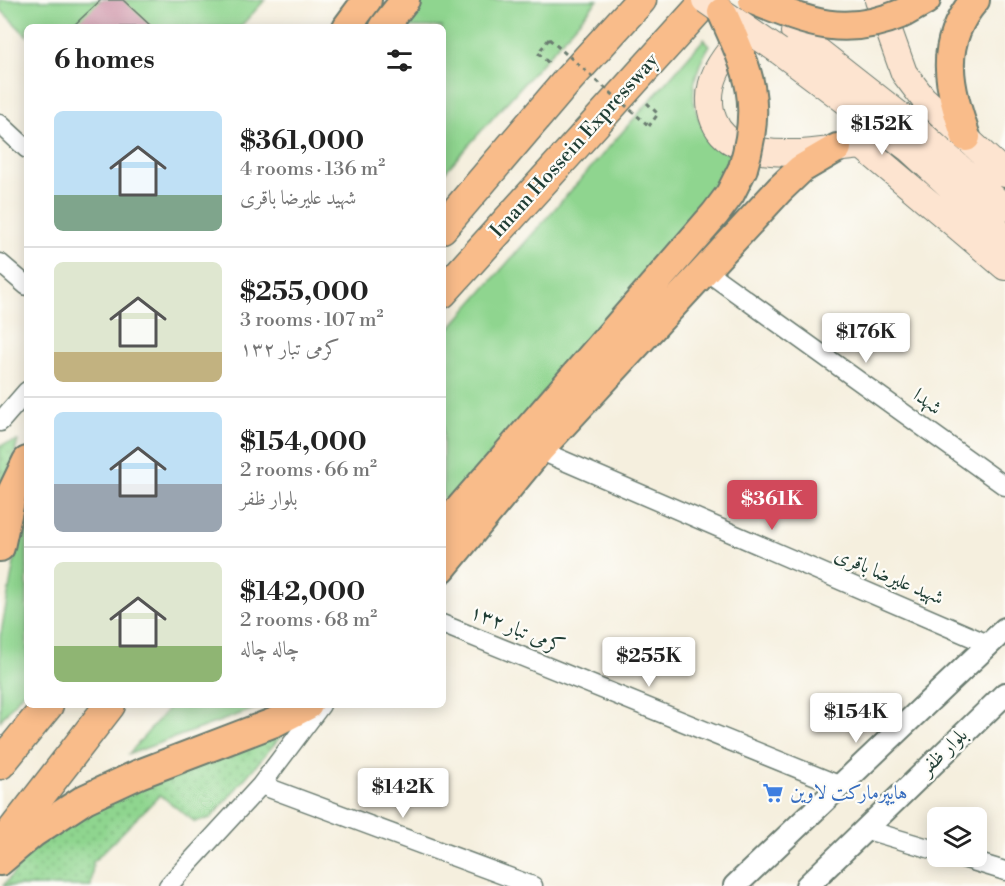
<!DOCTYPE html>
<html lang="en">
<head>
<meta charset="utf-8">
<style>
	:root { --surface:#fff; --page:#f2f2f2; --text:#222; --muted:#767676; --line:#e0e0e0; --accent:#d1495b }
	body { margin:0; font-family:"Libre Bodoni",Amiri,serif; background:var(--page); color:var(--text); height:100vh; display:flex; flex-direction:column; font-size:22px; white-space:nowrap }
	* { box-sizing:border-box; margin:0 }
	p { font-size:20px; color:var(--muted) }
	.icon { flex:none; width:33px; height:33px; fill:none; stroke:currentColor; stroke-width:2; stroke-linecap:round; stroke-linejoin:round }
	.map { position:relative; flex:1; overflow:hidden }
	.details { position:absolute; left:24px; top:24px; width:422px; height:684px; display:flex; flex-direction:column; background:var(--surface); border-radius:9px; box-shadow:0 3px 15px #0003 }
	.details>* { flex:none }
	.tools { position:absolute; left:927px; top:807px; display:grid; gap:12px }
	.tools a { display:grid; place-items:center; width:60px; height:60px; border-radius:9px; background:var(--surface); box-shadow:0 3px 15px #0003; font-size:30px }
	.price { position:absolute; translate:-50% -51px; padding:0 14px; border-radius:6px; background:#fff; color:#222; font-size:20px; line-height:39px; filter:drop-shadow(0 2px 3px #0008) }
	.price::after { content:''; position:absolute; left:50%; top:36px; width:18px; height:14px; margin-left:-9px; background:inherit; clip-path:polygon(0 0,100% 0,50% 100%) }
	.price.on { background:var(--accent); color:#fff }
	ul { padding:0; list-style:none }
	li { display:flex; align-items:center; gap:18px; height:150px; padding:0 30px }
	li+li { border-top:2px solid var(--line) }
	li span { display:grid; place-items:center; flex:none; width:168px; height:120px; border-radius:9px; color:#555 }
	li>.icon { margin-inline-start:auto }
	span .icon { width:72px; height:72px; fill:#fffc; stroke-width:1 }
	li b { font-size:26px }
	h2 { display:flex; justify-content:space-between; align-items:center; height:72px; padding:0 30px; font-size:26px }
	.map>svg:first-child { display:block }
	.green { fill:#8fd58f; stroke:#578962; stroke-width:1.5 }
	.park { fill:url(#park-dots); stroke:#578962; stroke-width:1.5 }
	.building { fill:#d4a0b2 }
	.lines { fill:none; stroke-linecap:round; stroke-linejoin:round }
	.minor-casing { stroke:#6a7b70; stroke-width:21 }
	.tertiary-casing { stroke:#6a7b70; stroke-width:26 }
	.secondary-casing { stroke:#6a7b70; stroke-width:28 }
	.primary-casing { stroke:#6a7b70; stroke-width:32 }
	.trunk-casing { stroke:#6a7b70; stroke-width:33 }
	.path { stroke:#6a7b70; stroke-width:3; stroke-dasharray:4.5 4.5; stroke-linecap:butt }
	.minor { stroke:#fff; stroke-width:18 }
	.tertiary { stroke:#fff; stroke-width:22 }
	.secondary { stroke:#fde4d0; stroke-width:26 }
	.primary { stroke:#f9bc8a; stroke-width:28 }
	.trunk { stroke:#f9bc8a; stroke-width:30 }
	.secondary-bridge-casing { stroke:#6a7b70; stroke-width:28; stroke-linecap:butt }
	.primary-bridge-casing { stroke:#6a7b70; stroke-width:32; stroke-linecap:butt }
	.path-bridge { stroke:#6a7b70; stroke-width:3; stroke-dasharray:4.5 4.5; stroke-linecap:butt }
	.secondary-bridge { stroke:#fde4d0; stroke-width:26 }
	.primary-bridge { stroke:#f9bc8a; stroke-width:28 }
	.labels { text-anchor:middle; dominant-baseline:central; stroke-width:4.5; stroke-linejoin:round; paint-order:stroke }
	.street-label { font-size:20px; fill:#1f3d34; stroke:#fdfcf7 }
	.shop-label { font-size:20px; fill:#366cbe; stroke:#fdfcf7; text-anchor:start }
</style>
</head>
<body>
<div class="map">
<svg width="1005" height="886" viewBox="0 0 1005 886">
	<defs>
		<pattern id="park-dots" width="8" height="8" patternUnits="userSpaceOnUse" patternTransform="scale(1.5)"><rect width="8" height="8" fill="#8fd58f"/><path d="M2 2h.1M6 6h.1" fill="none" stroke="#74ae76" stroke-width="1.8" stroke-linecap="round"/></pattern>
	</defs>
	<rect width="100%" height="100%" fill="#fdfcf7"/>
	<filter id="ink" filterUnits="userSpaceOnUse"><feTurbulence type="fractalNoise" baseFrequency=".0167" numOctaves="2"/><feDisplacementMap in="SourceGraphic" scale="12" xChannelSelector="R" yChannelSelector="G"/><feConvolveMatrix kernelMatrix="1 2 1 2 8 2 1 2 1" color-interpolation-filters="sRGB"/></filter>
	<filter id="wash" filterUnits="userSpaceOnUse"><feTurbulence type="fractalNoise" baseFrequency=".008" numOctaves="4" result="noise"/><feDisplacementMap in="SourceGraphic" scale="24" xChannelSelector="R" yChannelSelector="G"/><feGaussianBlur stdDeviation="1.35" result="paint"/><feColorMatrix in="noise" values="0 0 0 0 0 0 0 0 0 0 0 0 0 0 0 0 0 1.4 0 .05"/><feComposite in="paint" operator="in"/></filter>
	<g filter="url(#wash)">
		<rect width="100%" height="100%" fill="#f5efde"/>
		<path class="green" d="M0 0H265L240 27H27V36L0 9Z
			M424 0H598L443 174 442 27H402Z
			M704 39 710 45C683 88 689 124 730 155L719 183 704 207 443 510V336Z
			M27 493V687L0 721V638Z
			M171 705H265L129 754Z"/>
		<path class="park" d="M18 441 0 513V445Z
			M289 727 211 818 195 822 160 795 93 862 91 886H3L25 859 45 840 120 793Z"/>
		<g id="blocks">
			<path class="building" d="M101 0H123L152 27H72Z"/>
		</g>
	</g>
	<g filter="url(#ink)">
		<use href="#blocks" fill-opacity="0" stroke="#6a7b70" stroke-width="1.5"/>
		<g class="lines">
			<g class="minor-casing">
				<path id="minor" d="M0 124 27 149
					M0 263 27 286
					M706 271 1005 486
					M0 422 27 391
					M539 450 990 645
					M442 624 841 786
					M261 785 533 886
					M864 829 938 851
					M956 856 1005 871
					M168 886 261 785 321 705"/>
			</g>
			<g class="tertiary-casing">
				<path id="tertiary" d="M735 886 1005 629
					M807 886 1005 694"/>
			</g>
			<g class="secondary-casing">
				<path id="secondary" d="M878 0 904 73 923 98 1005 174
					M747 29C737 42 725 55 717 70 705 95 707 128 734 143 747 151 773 153 788 153 813 154 837 148 862 146L1005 267
					M794 32 906 120 1005 208
					M779 51 908 148 1005 237"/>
			</g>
			<g class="primary-casing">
				<path id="primary" d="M903 13 926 0
					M347 27 367 0
					M384 27 405 0
					M966 137C949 87 937 44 975 0
					M442 529 715 214 730 194 743 168
					M0 547 12 492 27 461
					M442 568 539 450 780 189 801 169 837 148
					M0 861 33 833 85 799 139 774 275 722 308 705"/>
			</g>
			<g class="trunk-casing">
				<path id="trunk" d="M442 228 568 80 641 0
					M442 293 707 0
					M0 764 48 705
					M0 847 110 705"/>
			</g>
			<path class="path" d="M549 39 538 53 551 65
				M647 103 658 114 649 126"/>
			<use href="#minor" class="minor"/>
			<use href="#tertiary" class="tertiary"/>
			<use href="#secondary" class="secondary"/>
			<use href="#primary" class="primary"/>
			<use href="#trunk" class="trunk"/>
			<g class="secondary-bridge-casing">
				<path id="secondary-bridge" d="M705 0 779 51"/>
			</g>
			<g class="primary-bridge-casing">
				<path id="primary-bridge" d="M753 0C809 23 844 38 903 13
					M722 12C749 72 763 101 743 168"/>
			</g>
			<path class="path-bridge" d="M549 39 649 126"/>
			<use href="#secondary-bridge" class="secondary-bridge"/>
			<use href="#primary-bridge" class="primary-bridge"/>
		</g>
	</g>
	<defs>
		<g id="supermarket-bare" transform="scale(1.62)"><path d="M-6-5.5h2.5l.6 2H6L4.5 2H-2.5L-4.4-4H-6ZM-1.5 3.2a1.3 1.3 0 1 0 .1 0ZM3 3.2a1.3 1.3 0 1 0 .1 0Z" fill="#3f7fe0" stroke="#fdfcf7" stroke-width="2.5" paint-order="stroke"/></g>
	</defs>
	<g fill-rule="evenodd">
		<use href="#supermarket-bare" x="773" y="793"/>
	</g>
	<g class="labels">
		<g class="street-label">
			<text transform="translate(575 146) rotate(-48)">Imam Hossein Expressway</text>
			<text transform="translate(927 402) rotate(36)">شهدا</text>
			<text transform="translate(889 577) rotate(23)">شهید علیرضا باقری</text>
			<text transform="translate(517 630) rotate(22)">کرمی تبار ۱۳۲</text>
			<text transform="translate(944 752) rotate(-44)">بلوار ظفر</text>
		</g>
		<g class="shop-label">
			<text x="790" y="793">هایپرمارکت لاوین</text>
		</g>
	</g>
</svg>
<div class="tools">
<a><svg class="icon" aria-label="layers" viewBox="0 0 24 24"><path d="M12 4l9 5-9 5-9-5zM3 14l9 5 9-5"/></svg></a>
</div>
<b class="price" style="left:882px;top:156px">$152K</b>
<b class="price" style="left:866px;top:364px">$176K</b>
<b class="price on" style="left:772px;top:531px">$361K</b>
<b class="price" style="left:649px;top:688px">$255K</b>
<b class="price" style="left:856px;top:744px">$154K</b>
<b class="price" style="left:403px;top:819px">$142K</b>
<section class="details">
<h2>6 homes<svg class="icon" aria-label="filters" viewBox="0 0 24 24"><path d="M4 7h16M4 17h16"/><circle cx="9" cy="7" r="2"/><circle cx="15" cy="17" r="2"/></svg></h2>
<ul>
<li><span style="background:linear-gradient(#bfe0f5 70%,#7fa58c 0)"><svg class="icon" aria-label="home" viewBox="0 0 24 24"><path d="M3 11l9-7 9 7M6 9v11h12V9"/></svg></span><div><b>$361,000</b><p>4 rooms · 136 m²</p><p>شهید علیرضا باقری</p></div></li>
<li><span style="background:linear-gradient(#dfe7d0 75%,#c2b280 0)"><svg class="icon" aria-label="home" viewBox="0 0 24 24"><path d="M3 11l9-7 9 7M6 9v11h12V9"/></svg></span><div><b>$255,000</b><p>3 rooms · 107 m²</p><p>کرمی تبار ۱۳۲</p></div></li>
<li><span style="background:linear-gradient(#bfe0f5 60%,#9aa5b1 0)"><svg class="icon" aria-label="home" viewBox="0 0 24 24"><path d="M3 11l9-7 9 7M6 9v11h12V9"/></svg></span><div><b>$154,000</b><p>2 rooms · 66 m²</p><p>بلوار ظفر</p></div></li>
<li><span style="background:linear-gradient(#dfe7d0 70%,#8fb573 0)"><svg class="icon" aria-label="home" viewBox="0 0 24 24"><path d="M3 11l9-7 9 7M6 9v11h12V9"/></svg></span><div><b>$142,000</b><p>2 rooms · 68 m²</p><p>چاله چاله</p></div></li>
</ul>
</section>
</div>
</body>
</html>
